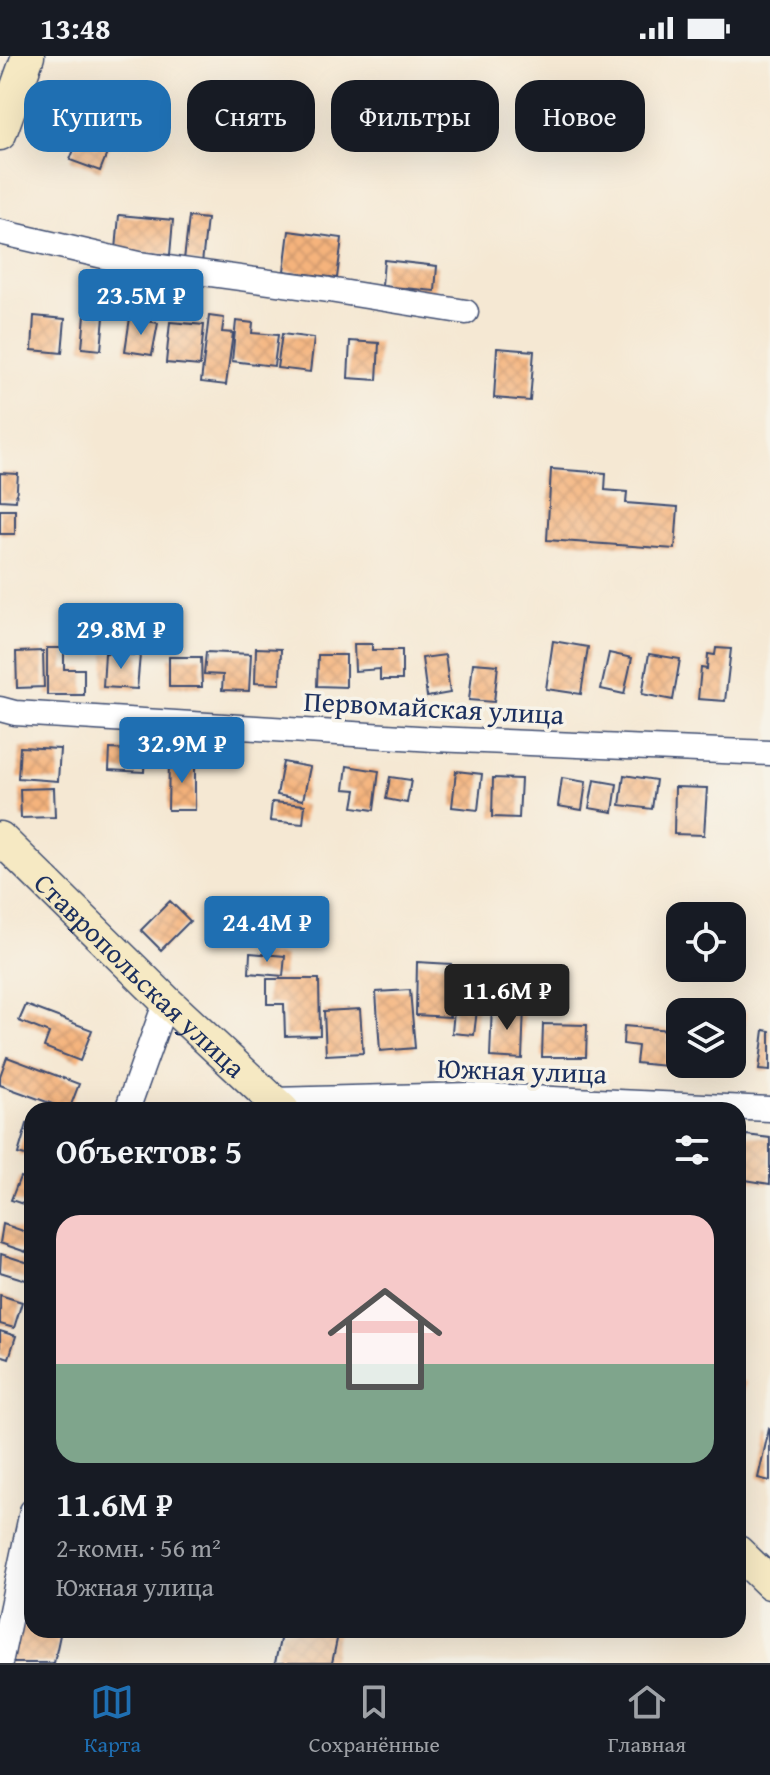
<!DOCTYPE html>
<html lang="ru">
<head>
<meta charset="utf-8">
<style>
	:root { --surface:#171b24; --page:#242831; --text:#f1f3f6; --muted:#9ea1a6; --line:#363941; --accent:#1f6fb2 }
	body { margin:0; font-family:"Gentium Book Plus",serif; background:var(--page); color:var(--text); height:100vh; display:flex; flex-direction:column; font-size:30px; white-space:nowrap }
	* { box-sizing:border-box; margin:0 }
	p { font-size:26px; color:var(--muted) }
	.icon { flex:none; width:44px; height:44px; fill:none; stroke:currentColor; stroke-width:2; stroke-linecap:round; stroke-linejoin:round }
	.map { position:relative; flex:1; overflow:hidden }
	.details { position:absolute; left:24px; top:1046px; width:722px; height:536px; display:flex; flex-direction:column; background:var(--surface); border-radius:24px; box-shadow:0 8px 32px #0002 }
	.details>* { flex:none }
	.hud { position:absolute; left:24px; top:24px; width:722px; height:72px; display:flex; gap:16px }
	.controls { position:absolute; left:666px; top:846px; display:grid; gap:16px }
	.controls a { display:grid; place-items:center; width:80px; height:80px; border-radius:16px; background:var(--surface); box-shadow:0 8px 32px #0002; font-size:40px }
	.price { position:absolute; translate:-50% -68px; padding:0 18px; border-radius:8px; background:var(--accent); color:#fff; font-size:26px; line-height:52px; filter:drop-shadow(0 2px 4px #0008) }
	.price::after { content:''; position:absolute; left:50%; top:48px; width:24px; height:18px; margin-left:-12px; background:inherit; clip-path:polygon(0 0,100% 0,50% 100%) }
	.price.current { background:#222; color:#fff }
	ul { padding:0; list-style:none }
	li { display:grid; align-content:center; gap:16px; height:424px; padding:0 32px }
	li+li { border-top:2px solid var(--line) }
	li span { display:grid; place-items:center; height:248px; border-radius:24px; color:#555 }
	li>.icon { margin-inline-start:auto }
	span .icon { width:144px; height:144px; fill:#fffc; stroke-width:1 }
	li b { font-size:34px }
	h2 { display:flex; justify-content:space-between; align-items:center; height:96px; padding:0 32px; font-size:34px }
	.tag { padding:0 28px; border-radius:24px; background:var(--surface); box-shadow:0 8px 32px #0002; font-size:28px; line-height:72px }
	.tag.current { background:var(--accent); color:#fff }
	.status { display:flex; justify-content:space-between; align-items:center; height:56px; padding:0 40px; background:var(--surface); direction:ltr }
	.status svg { height:22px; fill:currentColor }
	.dock { display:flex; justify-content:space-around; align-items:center; height:112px; border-top:2px solid var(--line); background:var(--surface); font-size:22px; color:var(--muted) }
	.dock a { display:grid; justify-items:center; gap:4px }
	.dock .current { color:var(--accent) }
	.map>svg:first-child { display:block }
	.building { fill:url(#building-cross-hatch) }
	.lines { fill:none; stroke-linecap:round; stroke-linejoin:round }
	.street-casing { stroke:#3c4b70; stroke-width:27 }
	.secondary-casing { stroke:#3c4b70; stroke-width:35 }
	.street { stroke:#fff; stroke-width:24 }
	.secondary { stroke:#f6e9c3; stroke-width:32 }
	.labels { text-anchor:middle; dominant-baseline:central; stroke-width:7; stroke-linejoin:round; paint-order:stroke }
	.street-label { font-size:28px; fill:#1b2f5e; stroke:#f7f3e8 }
</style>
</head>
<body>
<div class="status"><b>13:48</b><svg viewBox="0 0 49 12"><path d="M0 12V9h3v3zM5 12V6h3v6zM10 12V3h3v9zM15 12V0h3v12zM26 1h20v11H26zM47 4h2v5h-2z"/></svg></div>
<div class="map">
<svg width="770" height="1607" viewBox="0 0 770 1607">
	<defs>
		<pattern id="building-cross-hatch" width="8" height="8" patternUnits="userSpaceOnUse" patternTransform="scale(2)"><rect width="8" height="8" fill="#f5b37c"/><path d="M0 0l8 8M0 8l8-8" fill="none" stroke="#d19a6e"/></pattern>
	</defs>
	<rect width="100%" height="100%" fill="#f7f3e8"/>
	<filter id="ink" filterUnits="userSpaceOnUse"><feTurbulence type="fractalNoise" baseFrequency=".0125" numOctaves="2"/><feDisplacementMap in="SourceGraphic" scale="16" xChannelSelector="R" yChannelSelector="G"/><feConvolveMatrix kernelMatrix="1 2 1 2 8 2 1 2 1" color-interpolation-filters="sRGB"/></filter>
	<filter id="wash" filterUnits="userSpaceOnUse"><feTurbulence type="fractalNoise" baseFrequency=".006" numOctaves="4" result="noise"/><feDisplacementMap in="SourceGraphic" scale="32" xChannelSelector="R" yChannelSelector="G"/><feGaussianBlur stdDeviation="1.8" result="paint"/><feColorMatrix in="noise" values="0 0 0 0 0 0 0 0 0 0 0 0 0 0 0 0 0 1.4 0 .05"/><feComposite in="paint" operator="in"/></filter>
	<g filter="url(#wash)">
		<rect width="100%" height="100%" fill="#f5e8d3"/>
		<g id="blocks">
			<path class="building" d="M86 63 116 75 100 115 70 104Z
				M119 159 173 164 170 199 116 194Z
				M189 161 207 163 202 207 184 204Z
				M289 175 342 182 337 222 284 215Z
				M384 204 437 210 435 235 382 230Z
				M85 259 104 261 101 294 82 292Z
				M34 260 65 263 62 297 32 294Z
				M209 260 224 262 222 276 233 277 226 329 201 326Z
				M130 262 158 267 152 299 125 295Z
				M236 265 253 267 252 277 278 279 274 310 232 305Z
				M170 266 204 269 200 310 166 307Z
				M282 278 314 282 310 316 277 312Z
				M350 285 379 287 377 324 348 322Z
				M497 292 534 295 530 345 494 342Z
				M551 413 606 417 605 434 627 436 626 447 678 451 675 493 547 484Z
				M0 417 18 418 16 445 0 444Z
				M0 454H15V478H0Z
				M553 585 588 591 581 638 546 633Z
				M354 588H372V594H402V624H380V613L355 615Z
				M47 592H64V613H84V639H47Z
				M256 592 281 593 280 628 255 627Z
				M716 592 731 593 725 645 698 643 701 612 707 613 708 598 715 599Z
				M43 595 44 631 17 632 16 596Z
				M206 596 251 598 249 635 222 634 223 619 204 618Z
				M105 597 140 599 137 633 103 631Z
				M609 597 632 602 624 638 601 633Z
				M649 598 680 603 673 644 642 638Z
				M318 599H346V631L317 630Z
				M445 599 450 637 427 641 422 602Z
				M169 601H201L202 631H169Z
				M473 607 498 609 494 646 469 644Z
				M20 691 60 693 58 725 18 722Z
				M110 693 145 695 144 716 109 714Z
				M169 704 195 705V754H168Z
				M283 706 310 711 303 744 277 739Z
				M347 710 379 715 374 754 353 751 356 734 344 733Z
				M456 715 482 718 478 754 452 751Z
				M624 719 656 724 652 753 620 749Z
				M390 721 411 724 407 747 386 743Z
				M493 722 521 723 519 762 492 761Z
				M562 722 586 726 582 754 558 750Z
				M594 724 617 728 613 756 589 752Z
				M675 731 707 732 704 779 674 778Z
				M54 732 55 761 21 762 20 733Z
				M272 746 305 749 303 768 270 765Z
				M170 845 190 865 161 894 141 874Z
				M250 897 285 900 283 920 249 917Z
				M417 906 451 908 450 961 416 959Z
				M267 923H319L320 979 285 980 284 948H267Z
				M410 934 415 992 380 995 376 936Z
				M455 942 478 945 474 979 452 977Z
				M492 948 524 950 522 1003 490 1001Z
				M26 949 92 974 80 1005 44 991 49 977 19 965Z
				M360 953 363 997 326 999 324 955Z
				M732 955 746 956 744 1007 732 1006Z
				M543 968 587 969 586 1001H542Z
				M624 970 669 974 666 1010 636 1007 638 990 623 988Z
				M764 974 770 975V1015L759 1014Z
				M672 988 680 989V1008H704V1015L671 1013Z
				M7 1001 79 1028 69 1054 0 1029V1020Z
				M27 1068 32 1070V1102L18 1098Z
				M746 1079 770 1082V1128L739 1123Z
				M20 1121 32 1125V1151L11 1144Z
				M3 1168 32 1178V1198L0 1187Z
				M1 1198 32 1208 29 1225 0 1216Z
				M0 1239 22 1246 14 1272 0 1268Z
				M0 1275 16 1280 9 1302 0 1299Z
				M738 1324 746 1326 739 1354H738Z
				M769 1373 770 1374V1425L758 1422Z
				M32 1492V1574H61L54 1607H8Z
				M282 1574H339L332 1607H275Z"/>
		</g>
	</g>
	<g filter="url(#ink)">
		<use href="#blocks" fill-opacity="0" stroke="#3c4b70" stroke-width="2"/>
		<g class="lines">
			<g class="street-casing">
				<path id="street" d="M0 176 138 208 329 234 466 256
					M0 653 15 657 434 683 770 697
					M272 1044 469 1039 770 1053
					M127 1054 166 945
					M0 1607 32 1455"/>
			</g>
			<g class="secondary-casing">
				<g id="secondary">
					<path d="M0 78 28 0"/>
					<path id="s1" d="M0 782 166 945 283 1054"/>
					<path d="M738 1496 770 1527"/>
				</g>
			</g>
			<use href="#street" class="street"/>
			<use href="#secondary" class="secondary"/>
		</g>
	</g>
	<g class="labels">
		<g class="street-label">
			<text transform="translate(434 651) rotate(3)">Первомайская улица</text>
			<text stroke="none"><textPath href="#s1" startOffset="196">Ставропольская улица</textPath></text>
			<text transform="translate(522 1014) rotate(2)">Южная улица</text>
		</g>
	</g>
</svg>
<div class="controls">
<a><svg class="icon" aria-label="locate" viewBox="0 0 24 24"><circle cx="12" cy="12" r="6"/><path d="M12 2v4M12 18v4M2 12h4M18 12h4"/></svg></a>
<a><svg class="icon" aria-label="layers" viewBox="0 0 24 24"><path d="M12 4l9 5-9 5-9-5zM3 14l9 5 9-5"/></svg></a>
</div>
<b class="price" style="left:141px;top:281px">23.5M ₽</b>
<b class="price" style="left:121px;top:615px">29.8M ₽</b>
<b class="price" style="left:182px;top:729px">32.9M ₽</b>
<b class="price" style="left:267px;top:908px">24.4M ₽</b>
<b class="price current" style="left:507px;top:976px">11.6M ₽</b>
<div class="hud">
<a class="tag current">Купить</a>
<a class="tag">Снять</a>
<a class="tag">Фильтры</a>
<a class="tag">Новое</a>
</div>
<section class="details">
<h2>Объектов: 5<svg class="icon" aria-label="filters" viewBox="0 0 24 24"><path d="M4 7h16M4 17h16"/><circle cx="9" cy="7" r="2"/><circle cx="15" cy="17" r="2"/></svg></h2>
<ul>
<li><span style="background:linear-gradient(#f6c9c9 60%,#7fa58c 0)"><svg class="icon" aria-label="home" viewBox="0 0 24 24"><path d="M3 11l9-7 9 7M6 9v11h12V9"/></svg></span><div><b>11.6M ₽</b><p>2-комн. · 56 m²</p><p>Южная улица</p></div></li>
</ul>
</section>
</div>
<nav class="dock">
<a class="current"><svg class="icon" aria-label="map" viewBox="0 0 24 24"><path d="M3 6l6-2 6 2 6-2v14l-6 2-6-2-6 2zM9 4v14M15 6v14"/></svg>Карта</a>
<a><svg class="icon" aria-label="saved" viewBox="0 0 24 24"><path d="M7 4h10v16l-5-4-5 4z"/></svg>Сохранённые</a>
<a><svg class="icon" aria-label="home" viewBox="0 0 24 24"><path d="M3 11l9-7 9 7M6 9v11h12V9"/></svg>Главная</a>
</nav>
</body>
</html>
